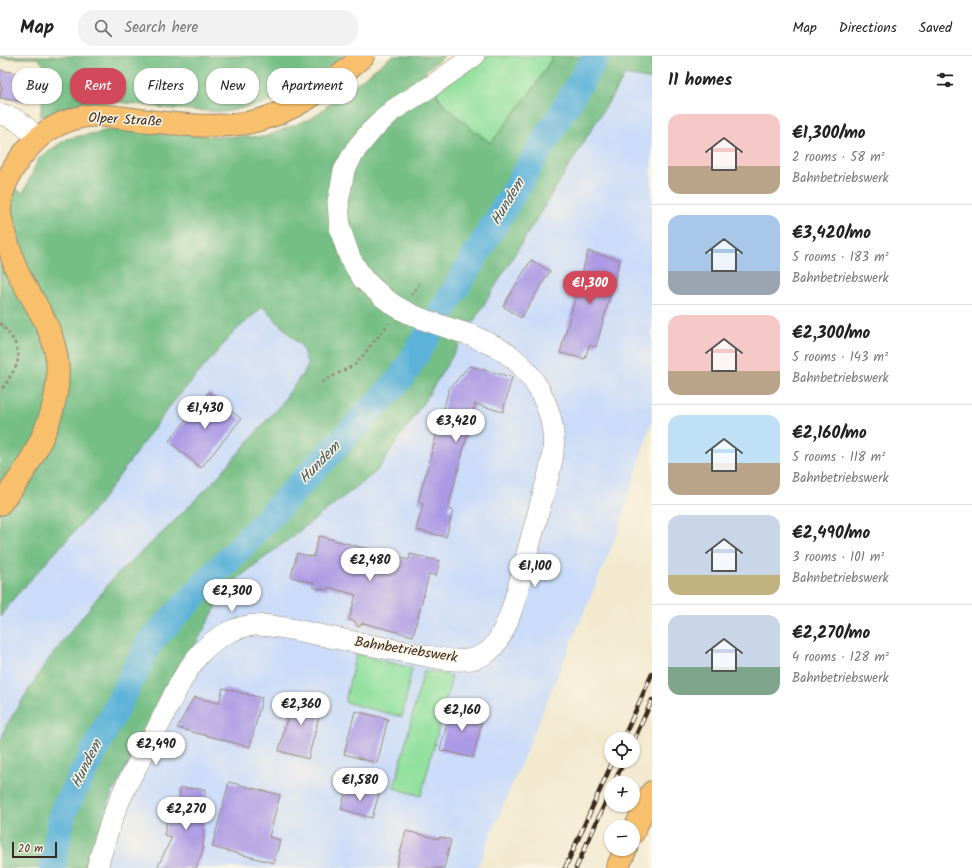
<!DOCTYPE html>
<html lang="en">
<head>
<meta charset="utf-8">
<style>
	:root { --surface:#fff; --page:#f2f2f2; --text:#222; --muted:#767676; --line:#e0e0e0; --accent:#d1495b }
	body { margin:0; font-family:Kalam,sans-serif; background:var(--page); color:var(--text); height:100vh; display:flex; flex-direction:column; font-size:15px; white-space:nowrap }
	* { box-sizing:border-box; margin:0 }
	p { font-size:13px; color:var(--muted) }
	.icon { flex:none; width:22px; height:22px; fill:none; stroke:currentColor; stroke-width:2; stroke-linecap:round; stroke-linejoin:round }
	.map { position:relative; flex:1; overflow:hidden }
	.details { display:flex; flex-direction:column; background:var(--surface); width:320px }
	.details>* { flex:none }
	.hud { position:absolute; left:12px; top:12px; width:380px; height:36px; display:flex; gap:8px }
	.tools { position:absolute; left:604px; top:676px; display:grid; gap:8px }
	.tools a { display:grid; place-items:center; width:36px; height:36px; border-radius:50%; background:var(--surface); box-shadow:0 1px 3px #0004; font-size:20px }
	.scale { position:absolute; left:12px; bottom:10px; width:45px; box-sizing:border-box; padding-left:4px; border:2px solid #3b2a1e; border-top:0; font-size:11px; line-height:14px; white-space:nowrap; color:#3b2a1e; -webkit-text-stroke:3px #fcf5e5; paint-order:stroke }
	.price { position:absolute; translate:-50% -34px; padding:0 9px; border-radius:14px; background:#fff; color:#222; font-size:13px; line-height:26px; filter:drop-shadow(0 1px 2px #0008) }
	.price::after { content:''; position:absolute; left:50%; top:24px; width:12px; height:9px; margin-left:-6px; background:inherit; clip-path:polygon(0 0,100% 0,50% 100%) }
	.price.on { background:var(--accent); color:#fff }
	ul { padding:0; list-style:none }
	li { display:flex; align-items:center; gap:12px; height:100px; padding:0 16px }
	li+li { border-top:1px solid var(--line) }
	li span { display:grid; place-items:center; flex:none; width:112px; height:80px; border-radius:12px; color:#555 }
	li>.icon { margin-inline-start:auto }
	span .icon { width:48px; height:48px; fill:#fffc; stroke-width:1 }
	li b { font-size:17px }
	h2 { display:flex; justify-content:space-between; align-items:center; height:48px; padding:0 16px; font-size:17px }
	.tag { padding:0 14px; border-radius:16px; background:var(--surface); box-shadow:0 1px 3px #0004; font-size:14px; line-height:36px }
	.tag.on { background:var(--accent); color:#fff }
	header { display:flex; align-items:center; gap:24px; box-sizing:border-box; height:56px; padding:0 20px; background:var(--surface); border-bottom:1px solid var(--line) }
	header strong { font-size:19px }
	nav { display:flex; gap:22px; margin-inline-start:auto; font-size:14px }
	.search { width:280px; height:36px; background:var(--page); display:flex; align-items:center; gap:10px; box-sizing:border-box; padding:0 14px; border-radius:16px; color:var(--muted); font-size:15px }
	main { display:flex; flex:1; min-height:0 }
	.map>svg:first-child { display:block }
	.built { fill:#cadcf9 }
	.green { fill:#91e09e; stroke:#66855e }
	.forest { fill:#74be85; stroke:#587452 }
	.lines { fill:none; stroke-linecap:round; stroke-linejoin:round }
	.river { stroke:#5cb2d9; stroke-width:27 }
	.building { fill:#aa99e5 }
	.minor-casing { stroke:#968a76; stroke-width:22 }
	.major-casing { stroke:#968a76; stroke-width:24 }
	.path { stroke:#968a76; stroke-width:2.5; stroke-dasharray:3 3; stroke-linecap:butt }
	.minor { stroke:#fff; stroke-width:21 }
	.major { stroke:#f8bf6c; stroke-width:22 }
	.rail-casing { stroke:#3b2a1e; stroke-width:4.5 }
	.rail { stroke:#fcf5e5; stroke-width:3; stroke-dasharray:9; stroke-linecap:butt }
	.minor-bridge-casing { stroke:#968a76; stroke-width:22; stroke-linecap:butt }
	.minor-bridge { stroke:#fff; stroke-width:21 }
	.labels { text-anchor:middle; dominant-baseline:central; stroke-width:3; stroke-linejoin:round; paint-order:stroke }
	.street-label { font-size:14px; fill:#3b2a1e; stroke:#fcf5e5 }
	.water-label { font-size:15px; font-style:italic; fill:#475a5f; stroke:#fcf5e5 }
</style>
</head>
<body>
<header>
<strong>Map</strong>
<div class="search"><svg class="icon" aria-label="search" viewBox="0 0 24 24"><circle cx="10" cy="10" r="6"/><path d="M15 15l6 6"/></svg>Search here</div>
<nav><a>Map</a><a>Directions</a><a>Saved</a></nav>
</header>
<main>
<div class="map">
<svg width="652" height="812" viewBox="0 0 652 812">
	<rect width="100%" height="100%" fill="#fcf5e5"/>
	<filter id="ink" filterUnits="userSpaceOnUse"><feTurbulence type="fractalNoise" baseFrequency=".025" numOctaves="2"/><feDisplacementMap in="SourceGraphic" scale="8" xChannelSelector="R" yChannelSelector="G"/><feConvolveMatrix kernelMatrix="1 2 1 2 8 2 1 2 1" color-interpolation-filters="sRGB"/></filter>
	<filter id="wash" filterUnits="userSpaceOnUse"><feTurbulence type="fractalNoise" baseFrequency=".012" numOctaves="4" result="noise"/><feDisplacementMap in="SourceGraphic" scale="16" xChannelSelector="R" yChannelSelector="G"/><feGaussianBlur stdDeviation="0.9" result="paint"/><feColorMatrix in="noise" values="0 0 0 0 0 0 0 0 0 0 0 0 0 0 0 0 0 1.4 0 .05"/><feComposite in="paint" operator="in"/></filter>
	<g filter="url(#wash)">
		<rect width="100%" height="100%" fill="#f2e9cf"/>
		<path class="built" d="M625 19 652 24V364L618 475 477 812H90L110 741 228 530 377 415 427 341Z
			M263 251 302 291 308 310 281 348 214 425 163 476 112 522 45 608 6 670 0 688V561L14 542 99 448 169 351 235 275Z"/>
		<path class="green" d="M487 0H553L535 30 491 87C472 74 447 57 436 36Z
			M356 598 412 612 402 661 345 646Z
			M424 614 452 620 421 740 394 732Z"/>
		<path class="forest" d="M0 0H344L314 23 266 47 224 56 173 53 120 46 78 48 40 62 47 13 38 2H0Z
			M392 0H444L425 15 441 46 472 73 491 87 535 30 553 0H652V24L625 19 427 341 377 415 228 530 110 741 90 812H0V688L6 670 45 608 113 522 163 476 214 425 281 348 308 310 302 291 263 251 235 275 169 351 99 448 14 542 0 561V125L23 137 39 102 66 83 109 74 144 75 207 80 264 81 312 62Z"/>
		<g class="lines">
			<path class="river" d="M52 812 63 756 150 586 402 321 596 0"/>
		</g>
		<g id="blocks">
			<path class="building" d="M0 14 28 19 24 46 0 42 2 30H0Z
				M588 195 620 204 596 291 589 289 585 303 560 297Z
				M531 204 550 215 521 262 503 250Z
				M469 310 512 321 503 356 475 348 448 453 453 455 446 481 416 474 423 448 418 446 449 333Z
				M209 336 241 363 201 412 169 385Z
				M319 480 409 504 410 498 440 505 436 520 429 518 413 580 363 567 358 571 355 565 349 564 356 539 328 531 327 534 313 531 314 527 291 521 297 497 313 501Z
				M223 632 262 642 250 691 177 672 194 641 219 647Z
				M293 638 323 645 308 703 279 695Z
				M452 649 484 657 473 702 440 694Z
				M355 655 388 663 377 707 344 698Z
				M229 726 280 739 269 781 280 784 274 807 212 791Z
				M347 730 379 738 372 762 341 753Z
				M180 732 205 733 203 794 196 812H157L172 781 164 779 169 756 178 758Z
				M406 775 439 783 440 781 451 784 444 812H396Z"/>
		</g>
	</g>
	<g filter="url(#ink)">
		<use href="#blocks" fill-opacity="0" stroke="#968a76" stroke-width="1"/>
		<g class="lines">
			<g class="minor-casing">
				<path id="minor" d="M0 58C18 62 25 70 37 82
					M383 241 363 223 350 202 340 173 338 146 344 115 356 93 371 75 393 54 430 31 474 0
					M97 812C104 787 111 762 122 739 132 716 146 694 158 671 170 647 181 621 198 600 211 584 235 569 257 569 278 569 299 575 320 579 354 586 388 593 422 599 443 603 469 610 488 596 508 580 519 529 525 505 531 483 537 461 543 439 547 424 552 410 553 395 557 356 534 314 502 294 493 289 483 285 473 280"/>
			</g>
			<g class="major-casing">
				<path id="major" d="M0 448C31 411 63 354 57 304 53 272 35 248 20 221 16 214 13 205 11 197 6 183 1 170 0 156 0 129 17 102 36 84 50 71 69 63 87 60 104 58 123 62 140 64 175 68 211 73 246 67 292 59 329 30 363 0
					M633 777 652 736
					M617 812 626 793"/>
			</g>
			<path class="path" d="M411 239 419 228
				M0 267C15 284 26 298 11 319 8 324 5 330 0 334
				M322 326 356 308 389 267"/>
			<use href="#minor" class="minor"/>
			<use href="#major" class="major"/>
			<g class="rail-casing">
				<path id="rail" d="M623 683 652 618
					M633 686 652 644
					M614 727 624 705
					M565 812 613 705
					M576 812 611 734"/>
			</g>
			<use href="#rail" class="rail"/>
			<g class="minor-bridge-casing">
				<path id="minor-bridge" d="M383 241C408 262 442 269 473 280"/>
			</g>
			<use href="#minor-bridge" class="minor-bridge"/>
		</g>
	</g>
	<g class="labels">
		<g class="street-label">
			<text transform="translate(125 64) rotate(3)">Olper Straße</text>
			<text transform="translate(406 594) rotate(9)">Bahnbetriebswerk</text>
		</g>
		<g class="water-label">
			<text transform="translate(508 146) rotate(-59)">Hundem</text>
			<text transform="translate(320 407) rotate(-46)">Hundem</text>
			<text transform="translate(87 708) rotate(-63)">Hundem</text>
		</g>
	</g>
</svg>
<div class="tools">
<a><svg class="icon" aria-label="locate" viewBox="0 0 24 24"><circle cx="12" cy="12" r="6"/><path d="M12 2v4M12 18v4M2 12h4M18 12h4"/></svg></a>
<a>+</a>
<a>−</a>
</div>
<div class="scale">20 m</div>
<b class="price on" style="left:590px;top:249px">€1,300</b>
<b class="price" style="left:205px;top:374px">€1,430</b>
<b class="price" style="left:456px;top:387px">€3,420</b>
<b class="price" style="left:370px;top:526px">€2,480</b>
<b class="price" style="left:535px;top:532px">€1,100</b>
<b class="price" style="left:232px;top:557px">€2,300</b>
<b class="price" style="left:301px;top:670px">€2,360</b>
<b class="price" style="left:462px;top:676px">€2,160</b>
<b class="price" style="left:156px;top:710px">€2,490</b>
<b class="price" style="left:360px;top:746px">€1,580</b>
<b class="price" style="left:186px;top:775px">€2,270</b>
<div class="hud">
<a class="tag">Buy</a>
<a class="tag on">Rent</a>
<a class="tag">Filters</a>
<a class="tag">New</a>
<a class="tag">Apartment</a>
</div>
</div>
<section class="details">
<h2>11 homes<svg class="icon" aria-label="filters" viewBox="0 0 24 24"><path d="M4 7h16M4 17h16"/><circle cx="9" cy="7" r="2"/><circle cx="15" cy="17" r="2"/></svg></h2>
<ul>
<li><span style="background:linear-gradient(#f6c9c9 65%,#b9a48a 0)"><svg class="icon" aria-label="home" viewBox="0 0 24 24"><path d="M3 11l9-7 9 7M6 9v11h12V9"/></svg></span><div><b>€1,300/mo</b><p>2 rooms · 58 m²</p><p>Bahnbetriebswerk</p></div></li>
<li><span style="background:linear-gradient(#a9c7e8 70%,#9aa5b1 0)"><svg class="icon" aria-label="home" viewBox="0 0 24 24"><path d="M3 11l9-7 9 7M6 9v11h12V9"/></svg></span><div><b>€3,420/mo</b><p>5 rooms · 183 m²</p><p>Bahnbetriebswerk</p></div></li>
<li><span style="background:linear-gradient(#f6c9c9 70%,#b9a48a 0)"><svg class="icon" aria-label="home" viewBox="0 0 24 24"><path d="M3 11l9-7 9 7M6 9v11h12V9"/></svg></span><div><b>€2,300/mo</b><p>5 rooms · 143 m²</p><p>Bahnbetriebswerk</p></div></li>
<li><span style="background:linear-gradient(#bfe0f5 60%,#b9a48a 0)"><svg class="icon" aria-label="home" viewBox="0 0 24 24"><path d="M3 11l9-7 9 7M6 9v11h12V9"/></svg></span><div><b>€2,160/mo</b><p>5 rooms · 118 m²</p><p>Bahnbetriebswerk</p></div></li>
<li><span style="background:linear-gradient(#c9d6e8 75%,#c2b280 0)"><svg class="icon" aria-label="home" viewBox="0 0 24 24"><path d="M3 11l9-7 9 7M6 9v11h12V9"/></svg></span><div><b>€2,490/mo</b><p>3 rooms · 101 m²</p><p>Bahnbetriebswerk</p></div></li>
<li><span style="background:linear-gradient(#c9d6e8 65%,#7fa58c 0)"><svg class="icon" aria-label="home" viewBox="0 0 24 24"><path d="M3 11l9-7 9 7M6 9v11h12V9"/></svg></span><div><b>€2,270/mo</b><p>4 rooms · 128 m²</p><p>Bahnbetriebswerk</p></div></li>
</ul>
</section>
</main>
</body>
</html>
